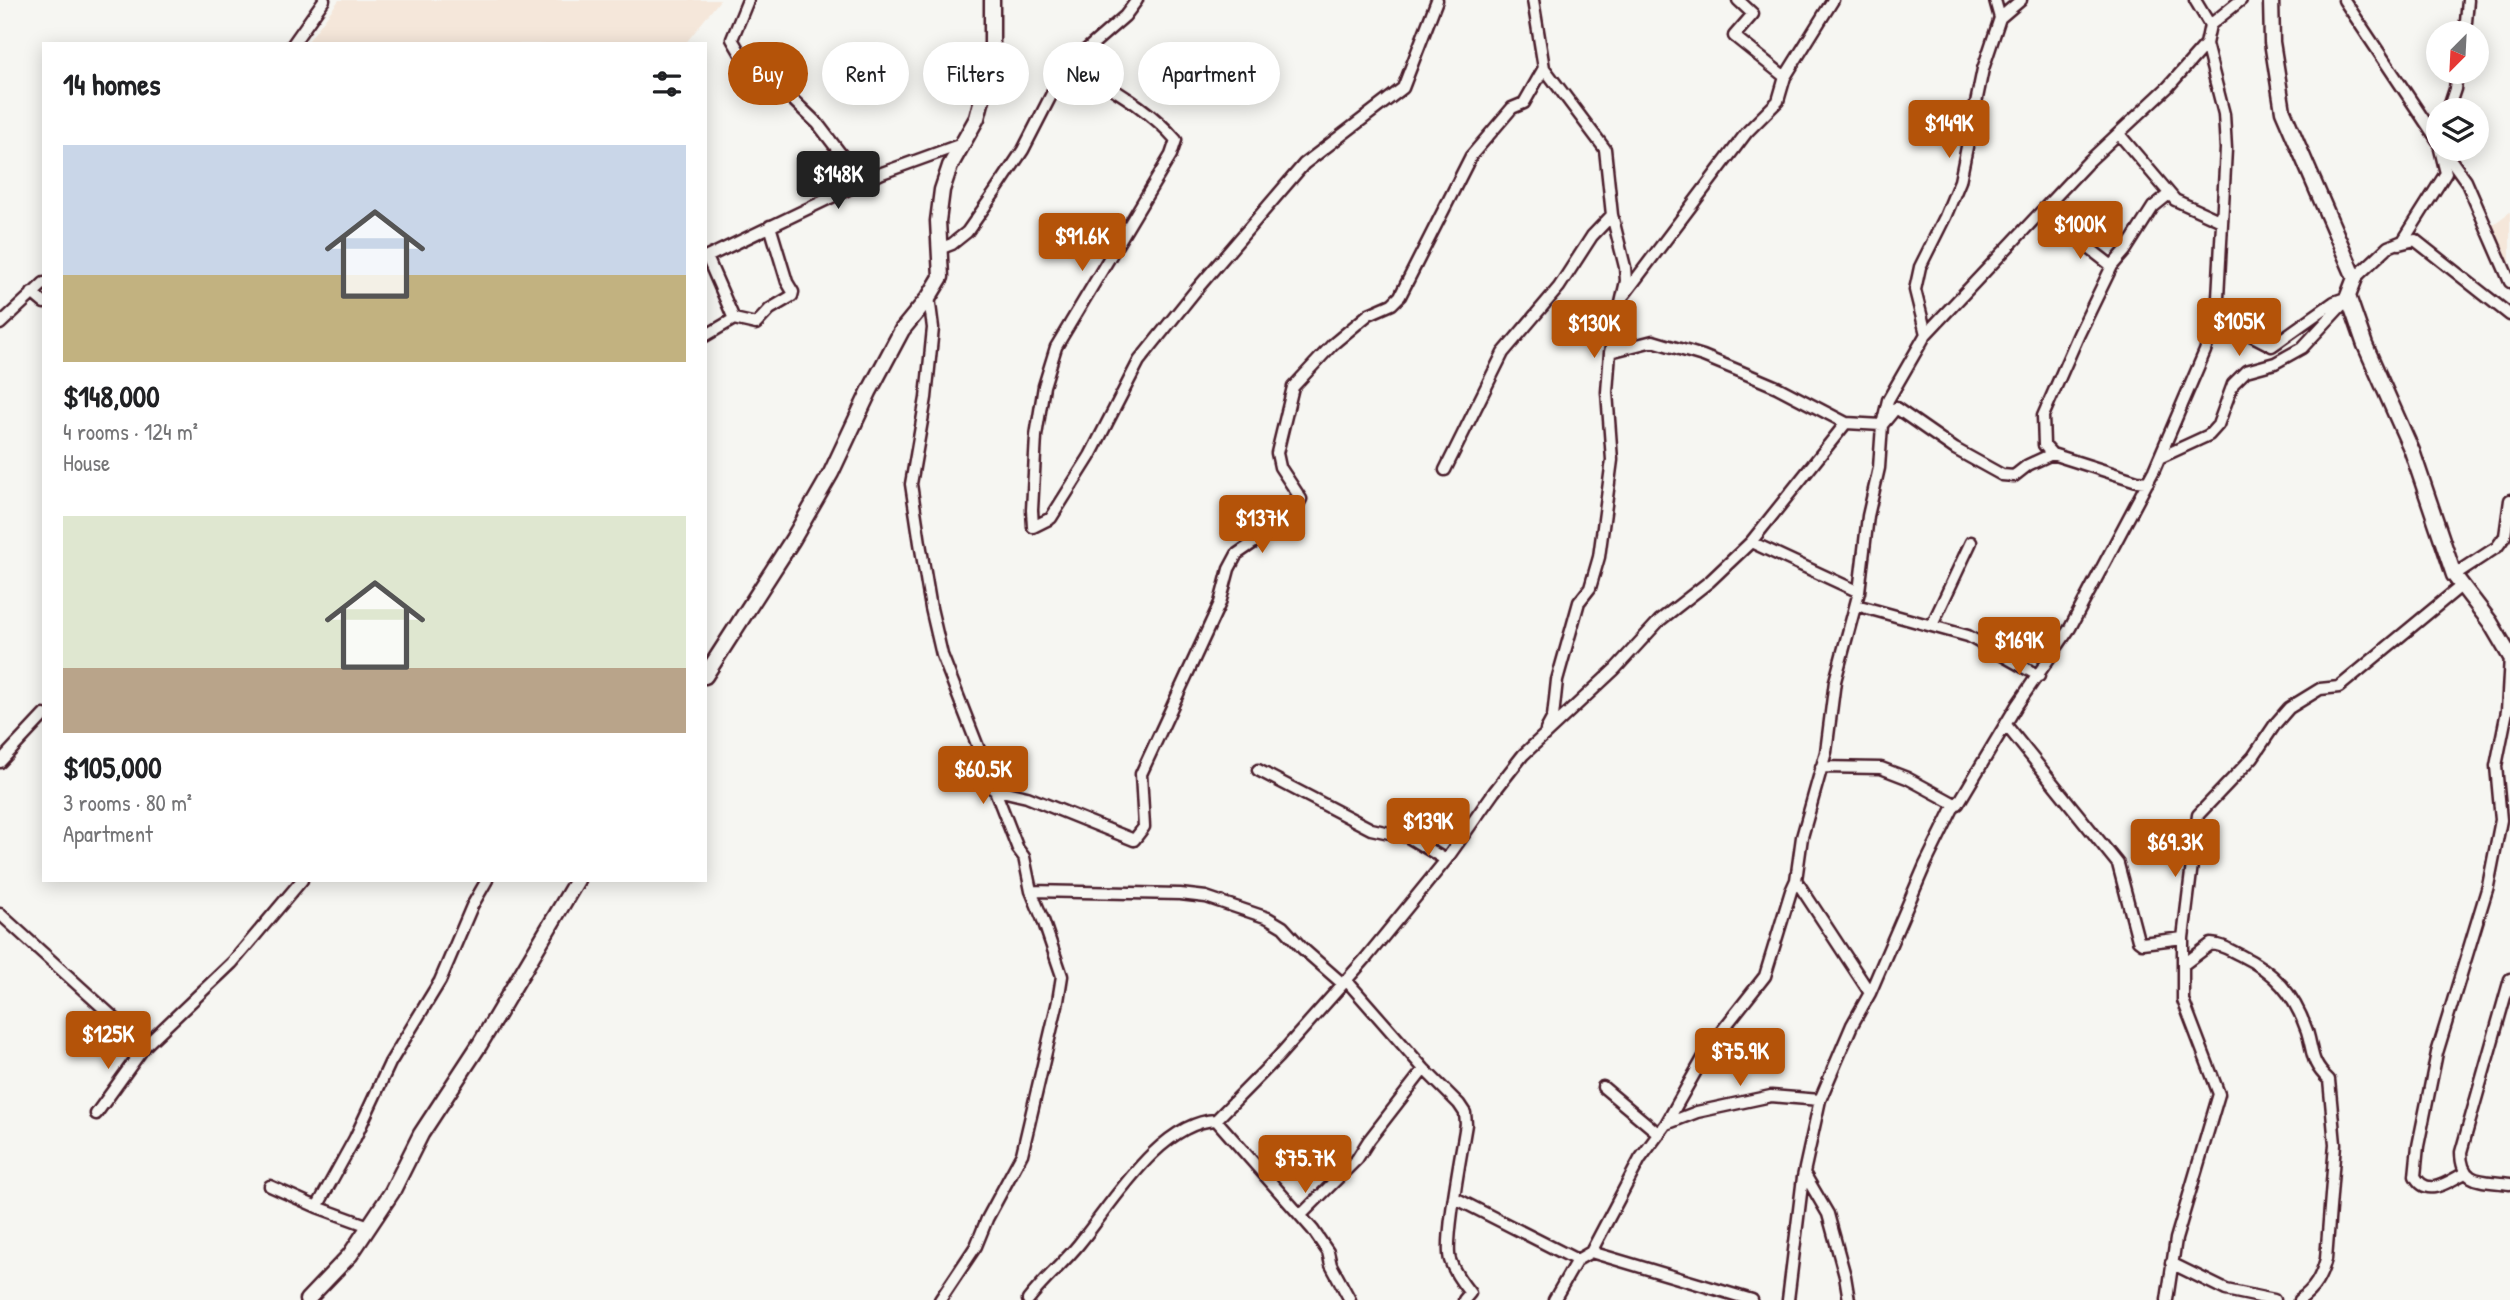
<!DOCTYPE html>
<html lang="en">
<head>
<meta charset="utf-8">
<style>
	:root { --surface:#fff; --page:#f6f6f6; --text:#202124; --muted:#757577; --accent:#b45309 }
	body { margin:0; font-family:"Patrick Hand",sans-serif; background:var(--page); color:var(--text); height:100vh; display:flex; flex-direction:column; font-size:26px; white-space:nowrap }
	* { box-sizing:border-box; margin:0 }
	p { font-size:23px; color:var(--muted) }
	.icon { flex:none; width:38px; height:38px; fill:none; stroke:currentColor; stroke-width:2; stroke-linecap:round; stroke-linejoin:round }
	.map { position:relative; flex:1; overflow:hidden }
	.panel { position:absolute; left:42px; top:42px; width:665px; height:840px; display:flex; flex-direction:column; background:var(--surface); border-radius:0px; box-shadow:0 4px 18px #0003 }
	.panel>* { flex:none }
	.guide { position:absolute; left:728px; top:42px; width:665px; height:63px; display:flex; gap:14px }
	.needle { width:46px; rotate:204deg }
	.controls { position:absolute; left:2426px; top:21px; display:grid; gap:14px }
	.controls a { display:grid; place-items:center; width:63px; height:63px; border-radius:50%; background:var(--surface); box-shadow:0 4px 18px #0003; font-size:35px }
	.price { position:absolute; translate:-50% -60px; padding:0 16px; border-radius:7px; background:var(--accent); color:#fff; font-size:23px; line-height:46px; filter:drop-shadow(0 2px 4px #0008) }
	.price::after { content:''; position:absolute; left:50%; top:42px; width:21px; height:16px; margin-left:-10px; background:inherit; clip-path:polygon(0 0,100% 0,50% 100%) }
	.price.selected { background:#222; color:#fff }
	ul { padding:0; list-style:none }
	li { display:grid; align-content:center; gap:14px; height:371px; padding:0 21px }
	li span { display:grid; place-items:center; height:217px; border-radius:0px; color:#555 }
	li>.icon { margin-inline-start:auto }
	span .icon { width:126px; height:126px; fill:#fffc; stroke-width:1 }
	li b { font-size:30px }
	h2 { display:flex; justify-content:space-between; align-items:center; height:84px; padding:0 21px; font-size:30px }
	.tag { padding:0 24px; border-radius:32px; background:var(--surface); box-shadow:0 4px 18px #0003; font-size:24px; line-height:63px }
	.tag.selected { background:var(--accent); color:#fff }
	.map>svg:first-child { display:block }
	.built { fill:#f5e7da }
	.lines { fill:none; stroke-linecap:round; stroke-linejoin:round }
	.street-casing { stroke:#4a1f2b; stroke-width:15 }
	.secondary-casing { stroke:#4a1f2b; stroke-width:19 }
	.street { stroke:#f6f6f2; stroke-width:10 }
	.secondary { stroke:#f6f6f2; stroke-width:14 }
</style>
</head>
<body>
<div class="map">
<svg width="2510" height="1300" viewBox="0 0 2510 1300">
	<rect width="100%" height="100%" fill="#f6f6f2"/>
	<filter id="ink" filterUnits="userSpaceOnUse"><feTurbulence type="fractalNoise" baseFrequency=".0143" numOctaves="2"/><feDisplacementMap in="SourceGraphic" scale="14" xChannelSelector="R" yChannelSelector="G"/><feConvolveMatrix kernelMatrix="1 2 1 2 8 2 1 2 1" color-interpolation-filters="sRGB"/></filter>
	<g filter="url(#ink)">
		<path class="built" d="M339 0H720L685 44H306Z
			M2510 212V270L2491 226Z"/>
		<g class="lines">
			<g class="street-casing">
				<path id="street" d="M748 0 732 39 745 61 768 76 818 124 863 183
					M1533 0 1544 68 1605 149 1612 215 1625 267 1626 281 1610 352 1607 392 1612 460 1599 557 1590 588 1579 602 1557 680 1553 717 1546 730
					M1738 0 1753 14 1734 36 1785 77
					M1995 0 2000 18
					M2195 0 2210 25
					M2344 0 2438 141
					M2465 33 2468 0
					M293 44 324 0
					M1071 63C1108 87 1147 106 1176 140L1171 155 1056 347 1044 386 1036 436 1032 510 1033 527 1051 518 1090 456 1139 361 1196 290 1304 164 1403 88 1437 0
					M2448 110 2455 89 2457 72
					M2119 134 2175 200 2219 220 2221 214
					M2443 149 2466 181 2510 282
					M2067 231 2112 266
					M2399 244 2415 240 2510 315
					M939 249 952 244 967 232 995 192 1023 150 1061 76 1071 63 1125 16 1137 0
					M707 257 734 319
					M705 258 882 173 962 144
					M2355 278 2388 247 2403 241 2446 173 2440 149
					M32 293 44 303
					M1624 295 1747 132 1778 101 1785 77 1833 0
					M929 297 933 328 926 398 911 484 920 543 931 608 942 655 1018 849 1024 857 1031 891 1043 920 1062 976 1058 1001 1022 1154 987 1219 976 1246 940 1300
					M2215 320 2245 332 2272 346 2334 302 2348 297
					M0 324 44 283
					M1926 334 1915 290 1920 267 1945 217 1960 181 1983 69 2000 18 2021 0
					M705 336 734 319 756 324 770 309 792 296 793 292 787 282 770 226
					M1610 352 1653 341 1703 356 1737 370 1777 387 1846 423 1882 425 1896 408 1955 449 2002 475 2014 476 2028 465 2052 454 2137 481 2148 482 2149 479
					M2052 454 2044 445 2043 416 2079 334 2112 266 2125 251 2153 207 2169 194
					M2159 458 2209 435 2218 425 2233 384 2246 371 2275 363 2302 348 2341 306 2350 302
					M1445 470 1503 353 1559 287 1592 236 1612 215
					M1751 542 1859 592
					M2454 575 2497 547 2505 536 2510 500
					M1856 605 1968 636 2039 676
					M1932 625 1971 542
					M2006 725 2118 864 2138 940 2142 943 2183 938
					M0 762 44 715
					M1821 767 1881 768 1907 778 1955 804
					M1258 770 1371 829 1408 837 1446 860
					M993 789 1027 797 1134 840 1144 827 1141 774 1220 603 1229 569 1237 554 1291 517 1301 499 1280 467 1277 453 1293 387 1333 344 1369 314 1392 304 1400 296 1471 156 1512 108 1524 103 1544 68
					M1796 880 1870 993
					M1031 891 1180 894 1206 897 1268 918 1283 927 1302 948 1343 984
					M0 914 145 1046
					M2183 965 2211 944C2224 945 2229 950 2240 955 2275 972 2294 994 2307 1031 2314 1054 2310 1062 2329 1080L2335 1144 2326 1259C2321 1277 2315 1289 2299 1300
					M2510 979 2461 1152C2461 1186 2484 1180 2510 1184
					M1346 980 1424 1069 1459 1104 1465 1113 1466 1124C1462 1150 1444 1241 1450 1260 1454 1272 1462 1283 1470 1293L1464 1300
					M1603 1087 1659 1134
					M96 1114 145 1046 232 963 302 880
					M1216 1120 1313 1230 1328 1252 1331 1265 1350 1300
					M1666 1124 1697 1112 1771 1096 1820 1100
					M1804 1173 1828 1214 1845 1276 1849 1300
					M2465 1173C2449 1181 2427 1199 2415 1176L2418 1146 2437 1053 2488 886 2501 820 2496 766 2507 711 2510 656
					M270 1186 317 1207 369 1226
					M1455 1198 1577 1260
					M317 1207 355 1138 390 1063 440 981 472 906 487 880
					M1301 1215 1357 1159 1369 1140 1424 1069
					M1591 1252 1752 1300
					M2171 1263 2226 1290 2274 1300
					M1028 1300C1043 1280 1063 1264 1079 1244 1112 1204 1160 1122 1216 1120L1278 1057 1366 958 1446 860 1494 792 1523 755 1615 669 1659 621 1710 581 1751 542 1846 423
					M1554 1300 1577 1260 1591 1252 1640 1159 1666 1124 1710 1046 1765 976 1791 891 1796 880 1802 837 1826 752 1835 681 1859 592 1868 516 1879 468 1882 425 1888 400 1926 334 2089 161 2168 87 2206 44 2210 25 2241 0
					M1788 1300 1803 1177 1820 1100 1852 1025 1870 993 1925 865 1955 804H1958L2017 705 2070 628 2154 470 2205 351 2215 320 2218 298 2226 149 2224 114 2206 44
					M2167 1300 2176 1239 2219 1094 2183 1000V938L2198 815 2253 757 2276 723 2289 708 2320 689 2339 687 2461 586"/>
			</g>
			<g class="secondary-casing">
				<path id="secondary" d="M2271 0 2272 42 2283 111 2355 278 2348 296 2350 302 2365 345 2412 451 2454 575 2490 622 2510 656
					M705 676 793 539 831 473 869 392 902 330 929 297 941 277 938 221 942 190 950 166 977 118 989 72 992 51V0
					M307 1300 350 1255 392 1192 421 1134 480 1044 577 880"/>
			</g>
			<use href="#street" class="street"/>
			<use href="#secondary" class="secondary"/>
		</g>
	</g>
</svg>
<div class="controls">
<a><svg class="needle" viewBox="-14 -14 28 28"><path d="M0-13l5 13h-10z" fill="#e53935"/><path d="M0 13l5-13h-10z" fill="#757577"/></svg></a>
<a><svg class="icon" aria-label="layers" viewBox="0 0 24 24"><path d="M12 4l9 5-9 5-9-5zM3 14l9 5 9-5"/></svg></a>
</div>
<b class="price" style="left:1949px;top:160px">$149K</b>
<b class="price selected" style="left:838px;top:211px">$148K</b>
<b class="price" style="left:2080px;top:261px">$100K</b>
<b class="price" style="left:1082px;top:273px">$91.6K</b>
<b class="price" style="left:2239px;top:358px">$105K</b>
<b class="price" style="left:1594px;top:360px">$130K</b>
<b class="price" style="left:1262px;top:555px">$137K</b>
<b class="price" style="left:2019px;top:677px">$169K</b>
<b class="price" style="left:983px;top:806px">$60.5K</b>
<b class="price" style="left:1428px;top:858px">$139K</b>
<b class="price" style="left:2175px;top:879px">$69.3K</b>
<b class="price" style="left:108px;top:1071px">$125K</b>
<b class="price" style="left:1740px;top:1088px">$75.9K</b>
<b class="price" style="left:1305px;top:1195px">$75.7K</b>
<div class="guide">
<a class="tag selected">Buy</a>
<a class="tag">Rent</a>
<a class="tag">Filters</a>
<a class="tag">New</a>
<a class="tag">Apartment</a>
</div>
<section class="panel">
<h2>14 homes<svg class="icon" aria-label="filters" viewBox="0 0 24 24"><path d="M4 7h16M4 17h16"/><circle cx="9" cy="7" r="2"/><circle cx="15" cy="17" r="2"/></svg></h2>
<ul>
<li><span style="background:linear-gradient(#c9d6e8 60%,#c2b280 0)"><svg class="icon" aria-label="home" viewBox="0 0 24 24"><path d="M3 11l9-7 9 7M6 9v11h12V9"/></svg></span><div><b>$148,000</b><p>4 rooms · 124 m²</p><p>House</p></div></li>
<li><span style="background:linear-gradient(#dfe7d0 70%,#b9a48a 0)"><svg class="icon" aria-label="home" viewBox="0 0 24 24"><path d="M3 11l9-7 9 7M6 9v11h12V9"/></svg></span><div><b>$105,000</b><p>3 rooms · 80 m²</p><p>Apartment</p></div></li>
</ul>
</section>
</div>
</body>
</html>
